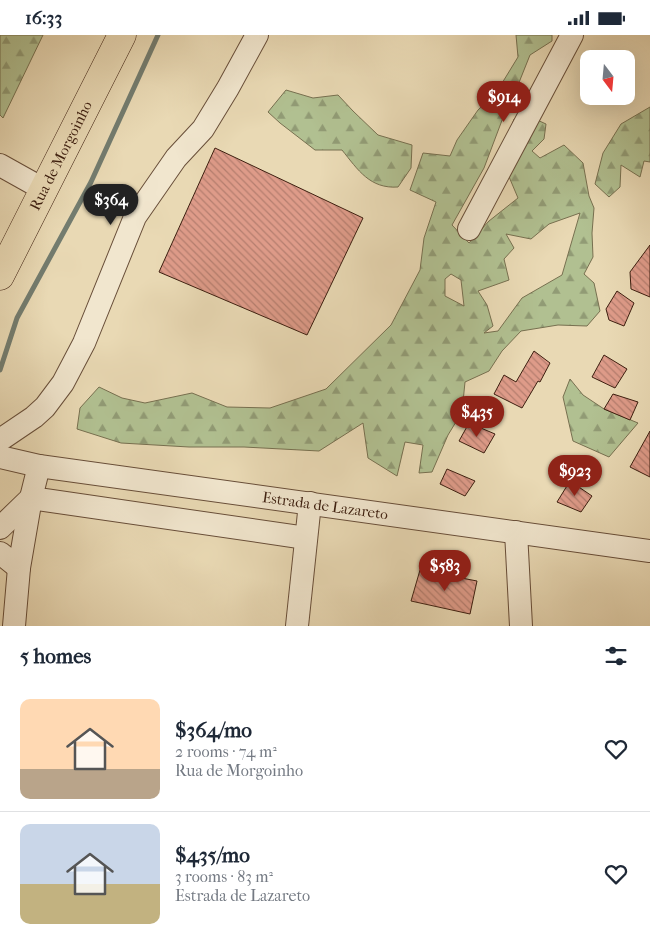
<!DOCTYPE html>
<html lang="en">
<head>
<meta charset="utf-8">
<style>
	:root { --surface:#fff; --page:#f6f6f7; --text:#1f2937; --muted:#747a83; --line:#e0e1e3; --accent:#8f2418 }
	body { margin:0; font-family:"IM FELL French Canon",serif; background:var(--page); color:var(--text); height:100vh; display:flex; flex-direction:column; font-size:19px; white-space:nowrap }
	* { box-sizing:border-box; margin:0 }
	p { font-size:16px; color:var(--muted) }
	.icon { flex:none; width:28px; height:28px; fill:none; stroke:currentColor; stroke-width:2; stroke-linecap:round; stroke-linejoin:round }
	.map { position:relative; height:591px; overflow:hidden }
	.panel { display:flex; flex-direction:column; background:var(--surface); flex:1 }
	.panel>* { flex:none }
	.needle { width:32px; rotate:164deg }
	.controls { position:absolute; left:580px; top:15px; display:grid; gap:10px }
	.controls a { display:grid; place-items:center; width:55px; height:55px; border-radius:10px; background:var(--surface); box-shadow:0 5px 20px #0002; font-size:25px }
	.price { position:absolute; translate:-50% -42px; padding:0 11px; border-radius:18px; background:var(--accent); color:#fff; font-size:16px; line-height:32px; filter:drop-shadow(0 1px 2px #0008) }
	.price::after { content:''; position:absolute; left:50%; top:30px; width:15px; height:11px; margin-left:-8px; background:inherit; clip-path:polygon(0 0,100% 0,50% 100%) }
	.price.selected { background:#222; color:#fff }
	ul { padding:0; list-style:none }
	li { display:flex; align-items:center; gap:15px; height:125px; padding:0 20px }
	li+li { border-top:1px solid var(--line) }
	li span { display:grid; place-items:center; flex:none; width:140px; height:100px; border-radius:10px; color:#555 }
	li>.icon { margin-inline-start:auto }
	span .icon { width:60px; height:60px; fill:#fffc; stroke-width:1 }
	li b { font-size:21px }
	h2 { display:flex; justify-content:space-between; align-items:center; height:60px; padding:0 20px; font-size:21px }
	.status { display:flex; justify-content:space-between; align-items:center; height:35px; padding:0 25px; background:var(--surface); direction:ltr }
	.status svg { height:14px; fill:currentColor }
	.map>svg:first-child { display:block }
	.forest { fill:url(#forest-firs); stroke:#777050; fill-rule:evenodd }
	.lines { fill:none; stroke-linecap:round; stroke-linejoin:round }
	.stream { stroke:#737c6f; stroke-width:5 }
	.building { fill:url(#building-back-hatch); stroke:#3d1f10 }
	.minor-casing { stroke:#684e39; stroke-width:24 }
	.major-casing { stroke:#3d1f10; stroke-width:29 }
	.minor { stroke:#f1e6ce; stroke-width:22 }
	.major { stroke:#e9d9b4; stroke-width:28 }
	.labels { text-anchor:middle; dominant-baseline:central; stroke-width:4; stroke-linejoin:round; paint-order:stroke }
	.street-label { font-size:15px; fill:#3d1f10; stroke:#f1e6ce }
</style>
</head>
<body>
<div class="status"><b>16:33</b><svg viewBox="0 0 49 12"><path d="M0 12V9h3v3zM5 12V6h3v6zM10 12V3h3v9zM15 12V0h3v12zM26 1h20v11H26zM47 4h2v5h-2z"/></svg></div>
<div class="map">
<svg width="650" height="591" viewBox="0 0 650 591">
	<defs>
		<pattern id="forest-firs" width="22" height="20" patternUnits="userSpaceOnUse" patternTransform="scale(1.25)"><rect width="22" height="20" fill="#b1c091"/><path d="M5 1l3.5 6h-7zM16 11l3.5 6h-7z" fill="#919b75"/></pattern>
		<pattern id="building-back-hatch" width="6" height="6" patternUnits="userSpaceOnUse" patternTransform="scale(1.25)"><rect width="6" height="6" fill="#de9b89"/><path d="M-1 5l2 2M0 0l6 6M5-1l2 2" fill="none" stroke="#b57e6f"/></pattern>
	</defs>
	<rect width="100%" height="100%" fill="#e9d9b4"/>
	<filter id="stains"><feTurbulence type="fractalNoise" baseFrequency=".004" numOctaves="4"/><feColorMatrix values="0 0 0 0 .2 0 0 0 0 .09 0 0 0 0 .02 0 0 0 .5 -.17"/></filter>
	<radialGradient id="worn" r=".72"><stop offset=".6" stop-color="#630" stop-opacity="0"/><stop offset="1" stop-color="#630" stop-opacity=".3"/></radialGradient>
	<path class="forest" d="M0 0H43L3 83 0 80Z
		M516 0H552V6L530 20 518 50 504 80 484 133 452 190 469 208 489 186 518 163 507 137 505 111 514 84H535L546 89 544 104 532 116 540 123 564 110 583 128 589 161 594 173 592 198 593 222 584 239 594 248 600 276 587 291 558 290 521 296 502 316 489 336 465 347 462 377 448 400 432 437 419 438 423 410 405 407 397 441 368 423 363 388 319 416 244 412H189L121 408 77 394 80 373 99 352 122 363 145 368 192 358 227 372 270 373 326 354 391 290 420 235 424 203 436 167 410 155 423 118 450 121 457 105 478 75 496 58 518 22ZM580 178 562 240 522 263 498 296 484 298 493 291 487 270 478 256 509 245 504 224 514 213 506 199 531 204 549 189ZM451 239 461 245 464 271 445 261V244Z
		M286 55 313 63 338 60 353 76 378 100 412 110 411 133 398 152C370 154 358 135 342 115H315L280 88 268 77Z
		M650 72V127L644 126 640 142 621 130 620 152 609 162 595 149 603 118 621 89Z
		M570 344 583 360 604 374 638 388 609 422 573 406 563 362Z"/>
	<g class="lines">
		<path class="stream" d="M0 335 17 283 91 147 158 0"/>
	</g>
	<path class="building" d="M215 113 363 183 307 300 159 237Z
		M650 210V262L631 254 630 237Z
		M617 256 634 268 624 291 609 285 606 274Z
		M534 316 550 328 540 347 538 346 522 373 494 359 504 340 516 347Z
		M604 320 627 334 615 353 592 342Z
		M613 359 638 367 630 385 604 374Z
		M469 388 495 399 484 418 459 406Z
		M650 396V442L630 432Z
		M447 434 475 446 465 461 440 449Z
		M570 446 592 461 581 477 557 467Z
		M420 535 477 546 470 579 411 566Z"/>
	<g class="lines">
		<g class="minor-casing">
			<g id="minor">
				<path d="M0 130 43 154"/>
				<path d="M469 194 572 0"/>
				<path d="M0 405 34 382 45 372 63 348 84 308 135 182 176 123 203 94 228 53 257 0"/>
				<path id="s1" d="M0 422 39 431 650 516"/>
				<path d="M39 431 31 463 306 503"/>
				<path d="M0 493 31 463"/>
				<path d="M516 497 521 591"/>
				<path d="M0 518 19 533 31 463"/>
				<path d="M14 591 19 533"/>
				<path d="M297 591 310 468"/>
			</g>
		</g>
		<g class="major-casing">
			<g id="major">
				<path id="s2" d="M0 241 122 0"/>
			</g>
		</g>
		<use href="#minor" class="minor"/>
		<use href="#major" class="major"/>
	</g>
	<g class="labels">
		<g class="street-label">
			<text stroke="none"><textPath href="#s2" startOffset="135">Rua de Morgoinho</textPath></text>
			<text stroke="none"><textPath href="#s1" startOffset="329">Estrada de Lazareto</textPath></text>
		</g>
	</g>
	<rect width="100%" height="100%" filter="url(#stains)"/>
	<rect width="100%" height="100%" fill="url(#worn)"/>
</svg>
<div class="controls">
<a><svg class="needle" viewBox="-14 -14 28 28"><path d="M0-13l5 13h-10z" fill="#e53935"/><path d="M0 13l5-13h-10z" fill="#747a83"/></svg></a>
</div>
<b class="price" style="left:504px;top:88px">$914</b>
<b class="price selected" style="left:111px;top:191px">$364</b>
<b class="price" style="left:477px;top:403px">$435</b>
<b class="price" style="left:575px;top:462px">$923</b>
<b class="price" style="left:445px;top:557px">$583</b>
</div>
<section class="panel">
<h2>5 homes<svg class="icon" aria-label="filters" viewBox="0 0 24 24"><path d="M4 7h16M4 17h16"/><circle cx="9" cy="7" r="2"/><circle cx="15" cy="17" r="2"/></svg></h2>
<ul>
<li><span style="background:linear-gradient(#ffd9b3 70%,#b9a48a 0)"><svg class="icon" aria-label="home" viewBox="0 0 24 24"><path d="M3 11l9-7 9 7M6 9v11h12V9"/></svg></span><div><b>$364/mo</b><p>2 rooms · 74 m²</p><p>Rua de Morgoinho</p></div><svg class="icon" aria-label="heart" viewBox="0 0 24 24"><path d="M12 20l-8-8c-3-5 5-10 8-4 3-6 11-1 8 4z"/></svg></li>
<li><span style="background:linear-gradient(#c9d6e8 60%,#c2b280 0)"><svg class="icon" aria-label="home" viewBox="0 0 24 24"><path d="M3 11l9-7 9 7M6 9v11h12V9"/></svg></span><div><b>$435/mo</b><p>3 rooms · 83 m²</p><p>Estrada de Lazareto</p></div><svg class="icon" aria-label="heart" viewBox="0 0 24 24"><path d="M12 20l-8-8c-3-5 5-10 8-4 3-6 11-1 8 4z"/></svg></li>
</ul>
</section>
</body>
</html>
